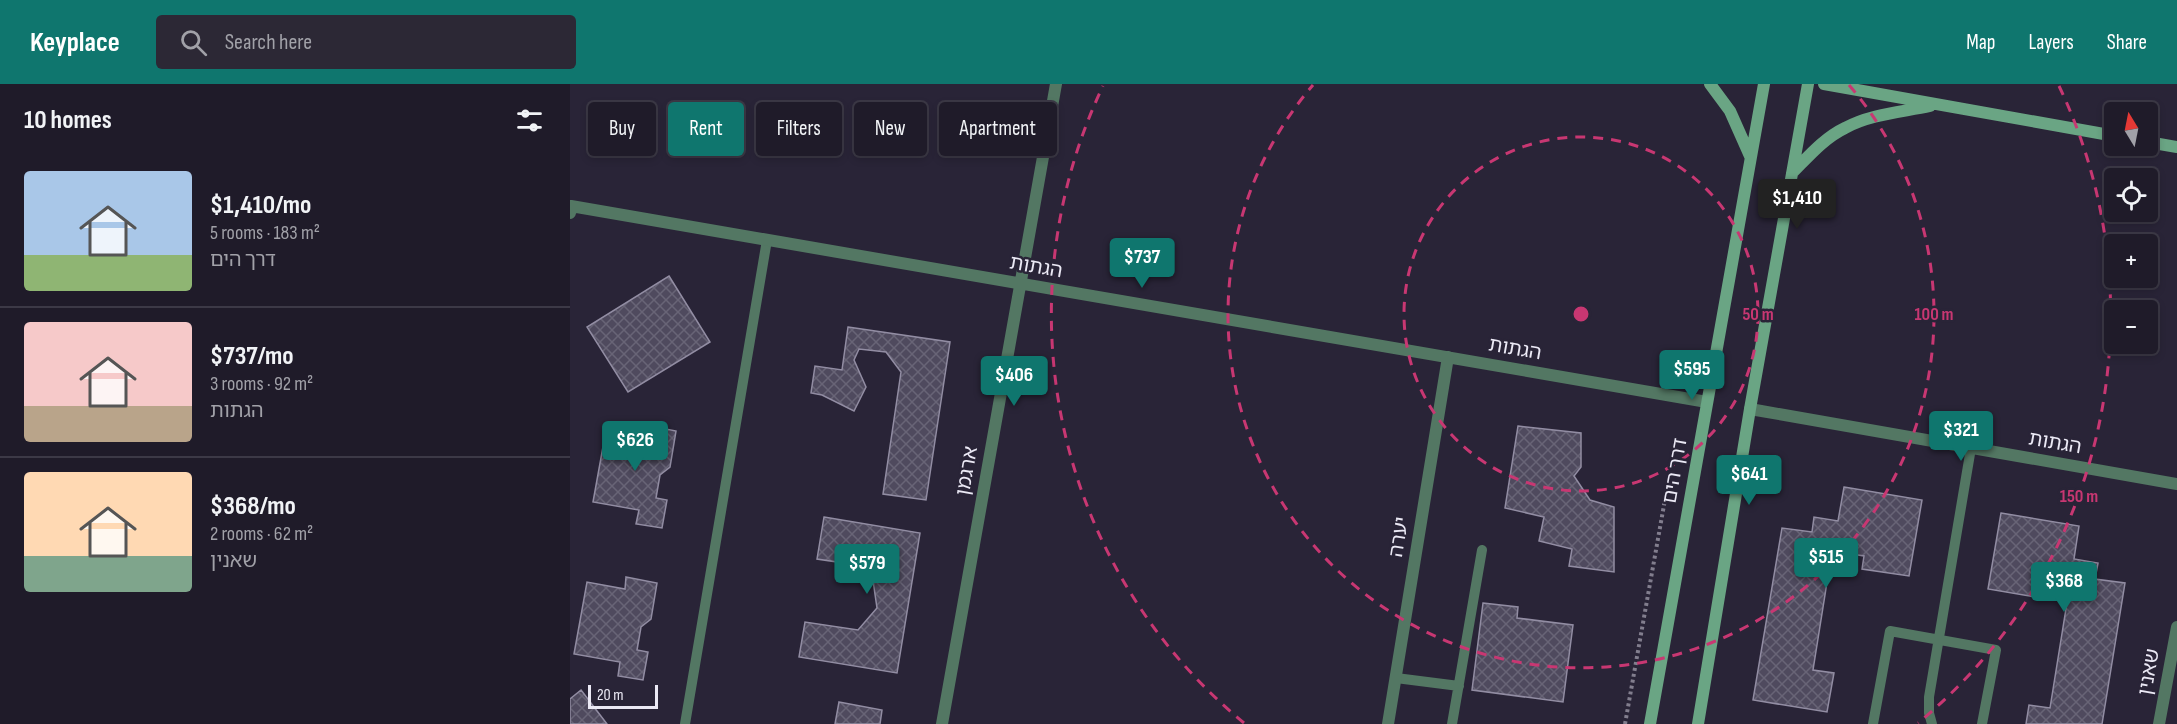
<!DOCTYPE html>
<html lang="en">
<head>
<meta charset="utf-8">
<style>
	:root { --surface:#1f1b29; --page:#2c2835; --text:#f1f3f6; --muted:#a1a1a8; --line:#3c3946; --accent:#0f766e }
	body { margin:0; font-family:"Sofia Sans Condensed","Noto Sans Hebrew",sans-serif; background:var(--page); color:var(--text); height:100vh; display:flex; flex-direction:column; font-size:22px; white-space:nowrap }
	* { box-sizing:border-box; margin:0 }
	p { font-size:20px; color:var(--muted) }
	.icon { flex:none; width:33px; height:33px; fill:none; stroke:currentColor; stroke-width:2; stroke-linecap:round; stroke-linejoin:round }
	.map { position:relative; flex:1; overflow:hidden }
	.drawer { display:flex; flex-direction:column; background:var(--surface); width:570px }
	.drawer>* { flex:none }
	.banner { position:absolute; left:18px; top:18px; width:570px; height:54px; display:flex; gap:12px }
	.needle { width:39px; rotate:350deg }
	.tools { position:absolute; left:1534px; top:18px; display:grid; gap:12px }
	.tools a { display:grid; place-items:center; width:54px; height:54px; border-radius:6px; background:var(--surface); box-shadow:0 3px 9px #0003,0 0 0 2px var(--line); font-size:30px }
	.scale { position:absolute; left:18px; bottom:15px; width:70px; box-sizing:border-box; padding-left:6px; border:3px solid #ebe9f5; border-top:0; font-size:16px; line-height:21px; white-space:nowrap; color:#ebe9f5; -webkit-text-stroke:4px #292437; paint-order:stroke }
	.price { position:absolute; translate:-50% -51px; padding:0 14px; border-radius:6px; background:var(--accent); color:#fff; font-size:20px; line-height:39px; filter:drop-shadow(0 2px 3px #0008) }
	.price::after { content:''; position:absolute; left:50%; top:36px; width:18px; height:14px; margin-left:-9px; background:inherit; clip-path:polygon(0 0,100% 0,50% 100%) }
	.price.on { background:#222; color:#fff }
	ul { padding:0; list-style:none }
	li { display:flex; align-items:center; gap:18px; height:150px; padding:0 24px }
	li+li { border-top:2px solid var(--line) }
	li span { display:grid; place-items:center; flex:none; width:168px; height:120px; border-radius:6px; color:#555 }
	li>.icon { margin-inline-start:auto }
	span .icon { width:72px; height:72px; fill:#fffc; stroke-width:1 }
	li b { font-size:26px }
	h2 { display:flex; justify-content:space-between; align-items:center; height:72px; padding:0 24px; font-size:26px }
	.tag { padding:0 21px; border-radius:6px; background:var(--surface); box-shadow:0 3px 9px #0003,0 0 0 2px var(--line); font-size:21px; line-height:54px }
	.tag.on { background:var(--accent); color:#fff }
	header { display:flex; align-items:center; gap:36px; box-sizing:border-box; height:84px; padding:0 30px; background:var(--accent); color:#fff }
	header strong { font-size:28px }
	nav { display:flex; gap:33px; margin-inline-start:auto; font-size:21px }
	.search { width:420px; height:54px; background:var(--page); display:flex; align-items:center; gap:15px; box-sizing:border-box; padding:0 21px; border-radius:6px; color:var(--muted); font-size:22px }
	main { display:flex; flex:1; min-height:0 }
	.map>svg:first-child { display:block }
	.building { fill:url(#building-cross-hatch); stroke:#928da3; stroke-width:1.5 }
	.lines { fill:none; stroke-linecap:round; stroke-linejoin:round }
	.path { stroke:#827e8e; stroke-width:4; stroke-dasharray:3 3; stroke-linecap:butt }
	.lane { stroke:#537763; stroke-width:10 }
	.street { stroke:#537763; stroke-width:12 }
	.secondary { stroke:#6aa584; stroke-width:12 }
	.ring { fill:none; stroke:#c83772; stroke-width:3; stroke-dasharray:10 8 }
	.labels { text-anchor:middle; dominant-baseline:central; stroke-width:5; stroke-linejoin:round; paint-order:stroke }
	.street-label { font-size:20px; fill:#ebe9f5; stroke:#292437 }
	.centre { fill:#c83772; stroke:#292437; stroke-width:3 }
	.ring-label { font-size:18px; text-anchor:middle; font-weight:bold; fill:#c83772; stroke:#292437; stroke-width:5; stroke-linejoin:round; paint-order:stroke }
</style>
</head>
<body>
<header>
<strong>Keyplace</strong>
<div class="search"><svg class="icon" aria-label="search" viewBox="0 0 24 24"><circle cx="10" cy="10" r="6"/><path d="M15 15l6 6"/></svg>Search here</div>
<nav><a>Map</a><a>Layers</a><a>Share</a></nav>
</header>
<main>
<section class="drawer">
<h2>10 homes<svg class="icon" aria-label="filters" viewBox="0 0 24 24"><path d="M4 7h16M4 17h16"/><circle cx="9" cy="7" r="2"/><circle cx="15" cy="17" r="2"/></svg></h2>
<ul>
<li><span style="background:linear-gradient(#a9c7e8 70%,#8fb573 0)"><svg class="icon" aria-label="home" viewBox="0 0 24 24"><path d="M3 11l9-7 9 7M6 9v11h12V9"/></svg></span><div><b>$1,410/mo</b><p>5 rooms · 183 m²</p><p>דרך הים</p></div></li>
<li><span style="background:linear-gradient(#f6c9c9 70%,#b9a48a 0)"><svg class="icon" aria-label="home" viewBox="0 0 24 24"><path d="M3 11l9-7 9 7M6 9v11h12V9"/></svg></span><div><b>$737/mo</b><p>3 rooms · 92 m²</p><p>הגתות</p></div></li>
<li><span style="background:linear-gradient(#ffd9b3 70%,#7fa58c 0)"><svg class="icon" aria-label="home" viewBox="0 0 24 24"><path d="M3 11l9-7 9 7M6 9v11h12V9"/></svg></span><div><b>$368/mo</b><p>2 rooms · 62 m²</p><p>שאנין</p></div></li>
</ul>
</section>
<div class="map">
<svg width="1607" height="640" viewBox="0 0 1607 640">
	<defs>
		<pattern id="building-cross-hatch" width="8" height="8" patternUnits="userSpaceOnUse" patternTransform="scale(1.5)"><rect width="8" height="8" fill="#4f4a5e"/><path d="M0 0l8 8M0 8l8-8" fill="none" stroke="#686476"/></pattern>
	</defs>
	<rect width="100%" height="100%" fill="#292437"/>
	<path class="building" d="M99 192 140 258 58 308 17 243Z
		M278 243 380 258 356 416 313 410 331 288 316 268 289 265 284 276 296 303 284 327 252 311 241 309 245 282 272 286Z
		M76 341 106 347 100 383 90 391 86 414 97 416 92 444 66 440 69 426 23 418 36 346 74 353Z
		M948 342 1011 349V383L1004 392 1020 416 1044 423V488L999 482 1002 465 969 457 974 433 935 424Z
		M1274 403 1352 416 1339 492 1292 485 1294 472 1262 467 1243 586 1264 589 1257 628 1183 616 1212 444 1242 448 1244 433 1268 437Z
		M1431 429 1509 442 1504 475 1528 479 1525 495 1555 499 1532 640H1456L1459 621 1480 624 1499 506 1468 501 1466 513 1418 505Z
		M254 433 350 449 327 589 229 573 235 538 288 546 307 524 301 483 247 475Z
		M56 493 87 499 81 535 71 543 67 566 78 568 73 596 48 592 50 578 4 570 17 498 55 505Z
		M913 519 948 523 947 534 1003 541 993 618 902 606Z
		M11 606 37 640H0V615Z
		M269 618 312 626 310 640H265Z"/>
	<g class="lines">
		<path class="path" d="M1055 640 1099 393"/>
		<path class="lane" d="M826 594 889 602
			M115 640 197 156
			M882 640 912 466
			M1303 640 1320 547 1426 566 1412 640
			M1362 640 1359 629V613L1401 364"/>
		<path class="street" d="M0 129 1 122 1137 318
			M1180 325 1607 400
			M372 640 486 0
			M818 640 878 273
			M1589 640 1607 543"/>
		<path class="secondary" d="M1140 0 1160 27 1180 72
			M1254 0 1545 52
			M1578 58 1607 63
			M1222 89C1238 73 1254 54 1275 44 1300 30 1333 28 1360 22
			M1080 640 1194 0
			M1128 640 1180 325 1238 0"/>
	</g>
	<g class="ring">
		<circle cx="1011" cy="230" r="177"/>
		<path d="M1279 1A353 353 0 1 1 743 1"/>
		<path d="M674 639A530 530 0 0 1 533 2M1489 2A530 530 0 0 1 1348 639"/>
	</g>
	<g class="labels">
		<g class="street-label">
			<text transform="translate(466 183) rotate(10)">הגתות</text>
			<text transform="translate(945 265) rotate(10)">הגתות</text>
			<text transform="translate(1485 359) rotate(10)">הגתות</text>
			<text transform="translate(397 387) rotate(-80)">ארגמן</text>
			<text transform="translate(1105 387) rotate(-80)">דרך הים</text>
			<text transform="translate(829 453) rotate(-81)">יערה</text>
			<text transform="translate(1579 588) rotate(-80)">שאנין</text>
		</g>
	</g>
	<circle cx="1011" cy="230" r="9" class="centre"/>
	<g class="ring-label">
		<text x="1188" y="236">50 m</text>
		<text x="1364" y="236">100 m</text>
		<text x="1509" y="418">150 m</text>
	</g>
</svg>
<div class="tools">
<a><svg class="needle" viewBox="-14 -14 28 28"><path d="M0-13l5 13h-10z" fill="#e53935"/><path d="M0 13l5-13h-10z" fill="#a1a1a8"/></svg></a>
<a><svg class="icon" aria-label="locate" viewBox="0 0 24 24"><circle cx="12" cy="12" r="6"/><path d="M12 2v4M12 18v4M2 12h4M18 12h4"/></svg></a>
<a>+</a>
<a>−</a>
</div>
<div class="scale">20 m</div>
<b class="price on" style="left:1227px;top:146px">$1,410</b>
<b class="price" style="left:572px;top:205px">$737</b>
<b class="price" style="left:1122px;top:317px">$595</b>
<b class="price" style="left:444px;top:323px">$406</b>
<b class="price" style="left:1391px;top:378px">$321</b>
<b class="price" style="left:65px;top:388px">$626</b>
<b class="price" style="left:1179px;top:422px">$641</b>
<b class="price" style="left:1256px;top:505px">$515</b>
<b class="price" style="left:297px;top:511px">$579</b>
<b class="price" style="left:1494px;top:529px">$368</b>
<div class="banner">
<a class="tag">Buy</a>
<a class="tag on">Rent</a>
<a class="tag">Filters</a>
<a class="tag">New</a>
<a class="tag">Apartment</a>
</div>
</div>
</main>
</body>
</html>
